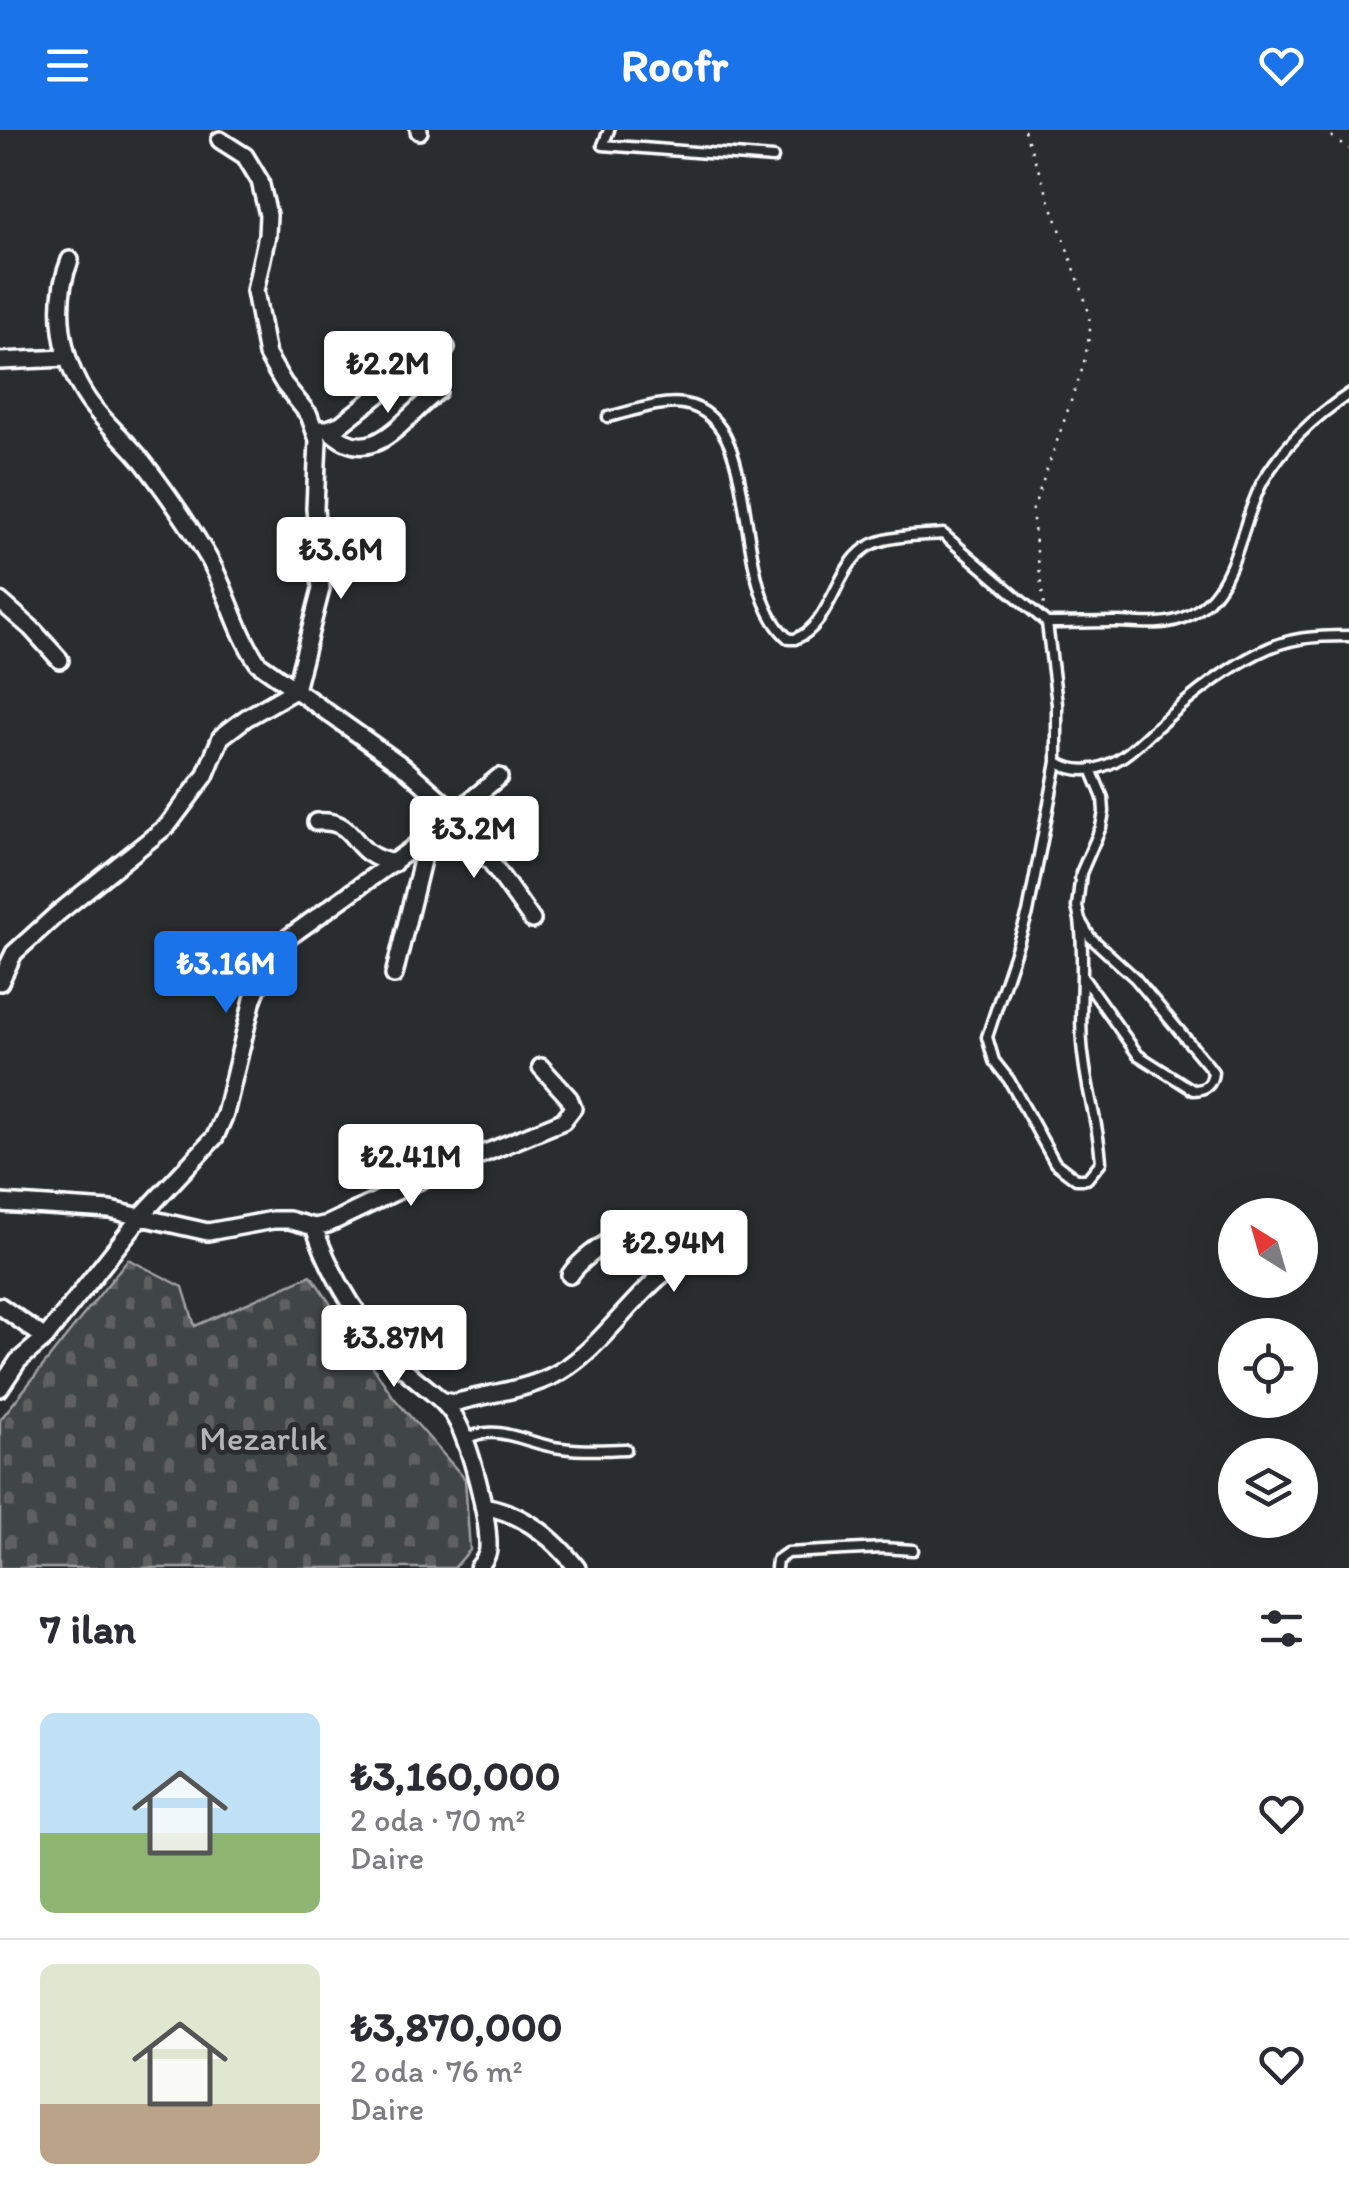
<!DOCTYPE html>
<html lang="tr">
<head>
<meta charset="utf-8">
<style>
	:root { --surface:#fff; --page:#f2f2f3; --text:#2b2b33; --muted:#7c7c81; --line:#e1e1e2; --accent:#1a73e8 }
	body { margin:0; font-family:Itim,sans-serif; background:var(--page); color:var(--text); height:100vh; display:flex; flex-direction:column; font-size:38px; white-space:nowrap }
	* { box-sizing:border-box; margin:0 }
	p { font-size:32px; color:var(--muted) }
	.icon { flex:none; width:55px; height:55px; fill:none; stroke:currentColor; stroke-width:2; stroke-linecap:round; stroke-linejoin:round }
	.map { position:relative; height:1438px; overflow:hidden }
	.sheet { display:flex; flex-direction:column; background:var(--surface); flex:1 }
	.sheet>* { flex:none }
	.needle { width:65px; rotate:323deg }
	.fabs { position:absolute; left:1218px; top:1068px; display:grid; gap:20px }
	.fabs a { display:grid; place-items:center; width:100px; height:100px; border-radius:50%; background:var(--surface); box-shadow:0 10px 40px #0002; font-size:50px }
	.price { position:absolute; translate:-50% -85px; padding:0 22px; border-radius:10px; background:#fff; color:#222; font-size:32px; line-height:65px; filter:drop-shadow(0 2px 5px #0008) }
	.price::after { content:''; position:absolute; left:50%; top:60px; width:30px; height:22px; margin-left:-15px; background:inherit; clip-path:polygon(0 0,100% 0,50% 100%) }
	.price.current { background:var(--accent); color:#fff }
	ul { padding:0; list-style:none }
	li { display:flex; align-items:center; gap:30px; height:250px; padding:0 40px }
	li+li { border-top:2px solid var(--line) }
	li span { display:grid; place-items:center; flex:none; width:280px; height:200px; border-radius:15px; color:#555 }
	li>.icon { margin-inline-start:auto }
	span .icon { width:120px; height:120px; fill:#fffc; stroke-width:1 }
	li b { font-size:42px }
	h2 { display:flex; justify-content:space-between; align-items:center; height:120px; padding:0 40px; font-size:42px }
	header { display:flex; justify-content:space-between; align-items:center; height:130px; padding:0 40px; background:var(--accent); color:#fff; font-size:45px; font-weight:700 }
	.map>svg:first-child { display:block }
	.cemetery { fill:url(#cemetery-stones); stroke:#a0a2a2; stroke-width:2.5 }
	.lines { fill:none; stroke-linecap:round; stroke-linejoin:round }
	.lane-casing { stroke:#fff; stroke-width:15 }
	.street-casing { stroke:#fff; stroke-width:22 }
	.path { stroke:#fff; stroke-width:2.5; stroke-dasharray:2.5 8; stroke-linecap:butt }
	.lane { stroke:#2a2d2e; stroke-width:8 }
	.street { stroke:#2a2d2e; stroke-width:15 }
	.labels { text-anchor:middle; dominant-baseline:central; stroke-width:10; stroke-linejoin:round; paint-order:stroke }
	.park-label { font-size:35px; fill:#b3b4b5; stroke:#2a2d2e }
</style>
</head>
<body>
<header><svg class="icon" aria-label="menu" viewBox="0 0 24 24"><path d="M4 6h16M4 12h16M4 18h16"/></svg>Roofr<svg class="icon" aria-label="heart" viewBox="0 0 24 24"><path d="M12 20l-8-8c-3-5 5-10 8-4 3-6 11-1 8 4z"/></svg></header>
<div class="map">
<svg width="1349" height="1438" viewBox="0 0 1349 1438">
	<defs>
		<pattern id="cemetery-stones" width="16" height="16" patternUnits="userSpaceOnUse" patternTransform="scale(2.5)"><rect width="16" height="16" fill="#414445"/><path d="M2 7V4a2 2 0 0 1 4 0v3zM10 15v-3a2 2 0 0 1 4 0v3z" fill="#5e6061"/></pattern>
	</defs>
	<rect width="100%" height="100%" fill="#2a2d2e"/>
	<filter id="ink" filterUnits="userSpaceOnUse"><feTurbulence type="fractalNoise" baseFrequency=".01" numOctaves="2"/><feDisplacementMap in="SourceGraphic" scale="20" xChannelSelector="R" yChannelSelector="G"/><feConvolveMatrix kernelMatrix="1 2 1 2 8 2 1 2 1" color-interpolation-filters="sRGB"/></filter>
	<g filter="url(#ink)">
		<path class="cemetery" d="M128 1129 183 1157 195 1196 311 1145 394 1268 465 1349 470 1420 454 1438H0V1290Z"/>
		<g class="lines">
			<g class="lane-casing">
				<path id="lane" d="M609 0 603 15 773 28
					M608 287C630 282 661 270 684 274 768 289 726 456 789 509H795C834 494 835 431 873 414 893 405 921 406 943 404L1047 493C1070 493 1093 492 1116 492 1137 492 1157 496 1177 490 1238 471 1237 398 1263 351 1284 315 1314 287 1349 264
					M1047 493 1057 574V632C1073 642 1091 642 1109 634 1128 626 1142 610 1158 596 1188 569 1222 541 1258 523 1289 507 1315 506 1349 506
					M1057 632 1028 783 987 907 994 931 1009 950 1055 1033 1076 1049H1087L1101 1032C1099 998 1088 965 1084 931 1077 885 1086 837 1080 790
					M1084 849 1138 925 1193 960C1205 960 1212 955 1213 942L1207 934 1135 848 1090 807 1080 790 1077 777 1081 743 1101 697 1104 682 1103 668 1091 639
					M466 1309C498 1292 528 1315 561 1318 582 1321 605 1320 626 1319
					M776 1438 777 1430 787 1423 883 1418 913 1420"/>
			</g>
			<g class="street-casing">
				<path id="street" d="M419 0V1
					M70 130C52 174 61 231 88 270 103 292 127 311 144 333 167 363 190 396 209 429 228 462 236 501 258 533L404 637 456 683 532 790
					M0 231 67 228
					M315 299H328L341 294 416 235 446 218
					M328 299C373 344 405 285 438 261
					M0 471 31 498 60 530
					M316 692C362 689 345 724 394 733
					M394 845 428 706
					M0 852 14 823 57 784 168 695 205 646 221 607 246 588 295 560 321 459 315 378 318 310 309 285 284 254 267 225 255 161 267 105 268 85 260 51 245 26 220 10
					M0 1073 110 1080 208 1102 273 1090H289L314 1097 328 1094 422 1049 563 991 573 978 569 968 541 937
					M314 1097C332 1149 365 1201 404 1239 420 1254 442 1267 454 1286 470 1312 489 1387 488 1418 488 1426 483 1432 478 1438
					M0 1176 45 1208
					M0 1258 18 1231 45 1208 142 1085 215 1007 225 984 253 869 266 837 289 807 410 720 499 647
					M442 1271 454 1273C485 1264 520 1261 550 1247 594 1227 626 1174 662 1145 672 1137 692 1128 694 1114 695 1106 689 1100 682 1097 651 1082 588 1118 570 1145
					M483 1376C523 1383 553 1407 577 1438"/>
			</g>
			<path class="path" d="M1024 0 1081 157 1089 183 1090 202 1083 237 1032 382 1044 477
				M1323 0 1349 19"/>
			<use href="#lane" class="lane"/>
			<use href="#street" class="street"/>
		</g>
	</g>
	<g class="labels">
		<g class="park-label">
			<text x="263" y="1308">Mezarlık</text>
		</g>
	</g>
</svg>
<div class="fabs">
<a><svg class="needle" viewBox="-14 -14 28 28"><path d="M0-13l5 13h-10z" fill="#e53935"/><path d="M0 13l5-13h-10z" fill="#7c7c81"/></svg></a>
<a><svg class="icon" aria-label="locate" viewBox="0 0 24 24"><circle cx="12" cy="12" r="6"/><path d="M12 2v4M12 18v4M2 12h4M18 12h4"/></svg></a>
<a><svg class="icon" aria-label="layers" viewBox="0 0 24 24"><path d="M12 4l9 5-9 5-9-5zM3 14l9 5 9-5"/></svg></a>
</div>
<b class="price" style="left:388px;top:286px">₺2.2M</b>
<b class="price" style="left:341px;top:472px">₺3.6M</b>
<b class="price" style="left:474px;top:751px">₺3.2M</b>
<b class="price current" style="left:226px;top:886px">₺3.16M</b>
<b class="price" style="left:411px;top:1079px">₺2.41M</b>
<b class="price" style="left:674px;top:1165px">₺2.94M</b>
<b class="price" style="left:394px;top:1260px">₺3.87M</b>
</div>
<section class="sheet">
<h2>7 ilan<svg class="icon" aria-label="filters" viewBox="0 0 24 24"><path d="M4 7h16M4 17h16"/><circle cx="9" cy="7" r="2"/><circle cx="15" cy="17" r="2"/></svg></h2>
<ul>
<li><span style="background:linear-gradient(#bfe0f5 60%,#8fb573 0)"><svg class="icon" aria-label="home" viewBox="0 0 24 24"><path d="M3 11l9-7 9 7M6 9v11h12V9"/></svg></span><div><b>₺3,160,000</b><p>2 oda · 70 m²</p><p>Daire</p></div><svg class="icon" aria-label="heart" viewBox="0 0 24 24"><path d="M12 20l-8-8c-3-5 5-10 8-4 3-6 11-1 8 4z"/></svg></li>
<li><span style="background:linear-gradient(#dfe7d0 70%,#b9a48a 0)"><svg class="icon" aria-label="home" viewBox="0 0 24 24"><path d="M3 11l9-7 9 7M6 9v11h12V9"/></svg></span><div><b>₺3,870,000</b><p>2 oda · 76 m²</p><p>Daire</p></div><svg class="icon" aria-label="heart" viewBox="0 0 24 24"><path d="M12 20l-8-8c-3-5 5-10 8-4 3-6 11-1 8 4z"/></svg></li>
</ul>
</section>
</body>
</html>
